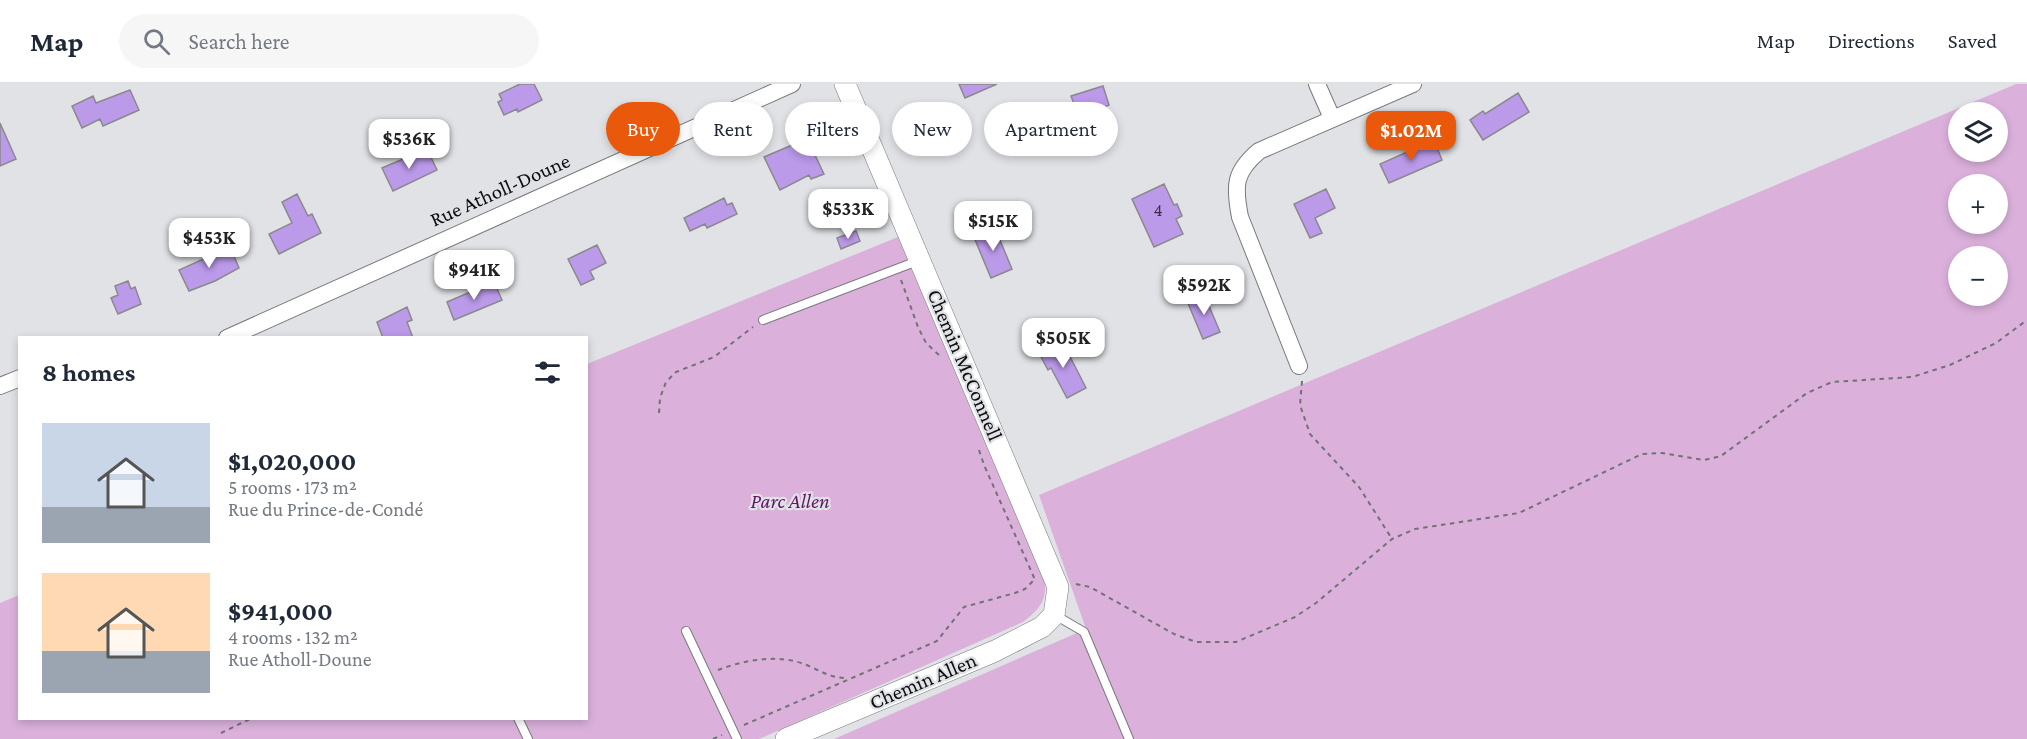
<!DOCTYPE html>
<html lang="en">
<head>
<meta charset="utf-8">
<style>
	:root { --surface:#fff; --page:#f6f6f7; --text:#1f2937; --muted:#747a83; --line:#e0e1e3; --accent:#ea580c }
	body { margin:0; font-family:"Crimson Pro",serif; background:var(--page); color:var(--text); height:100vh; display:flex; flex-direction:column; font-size:22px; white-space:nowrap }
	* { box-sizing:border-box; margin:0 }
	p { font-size:20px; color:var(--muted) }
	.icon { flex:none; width:33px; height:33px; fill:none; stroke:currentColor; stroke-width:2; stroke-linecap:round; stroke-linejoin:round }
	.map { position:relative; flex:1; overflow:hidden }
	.side { position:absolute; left:18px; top:252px; width:570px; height:384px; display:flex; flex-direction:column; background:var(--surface); border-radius:0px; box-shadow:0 3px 9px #0003 }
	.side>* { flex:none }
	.guide { position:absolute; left:606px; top:18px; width:570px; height:54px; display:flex; gap:12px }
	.buttons { position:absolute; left:1948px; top:18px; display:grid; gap:12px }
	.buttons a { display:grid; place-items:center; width:60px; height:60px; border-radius:50%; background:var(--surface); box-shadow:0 3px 9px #0003; font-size:30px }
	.price { position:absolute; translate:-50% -51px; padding:0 14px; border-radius:12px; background:#fff; color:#222; font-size:20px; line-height:39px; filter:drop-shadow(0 2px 3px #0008) }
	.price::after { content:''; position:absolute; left:50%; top:36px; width:18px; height:14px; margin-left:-9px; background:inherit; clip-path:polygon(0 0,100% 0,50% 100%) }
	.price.selected { background:var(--accent); color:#fff }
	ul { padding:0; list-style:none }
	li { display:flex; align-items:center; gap:18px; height:150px; padding:0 24px }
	li span { display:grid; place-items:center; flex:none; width:168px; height:120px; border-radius:0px; color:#555 }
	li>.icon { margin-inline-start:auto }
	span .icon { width:72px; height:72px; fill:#fffc; stroke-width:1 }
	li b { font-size:26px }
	h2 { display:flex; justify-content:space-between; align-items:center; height:72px; padding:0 24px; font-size:26px }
	.chip { padding:0 21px; border-radius:27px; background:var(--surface); box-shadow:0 3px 9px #0003; font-size:21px; line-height:54px }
	.chip.selected { background:var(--accent); color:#fff }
	header { display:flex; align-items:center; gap:36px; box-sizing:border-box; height:84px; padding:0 30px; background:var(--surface); border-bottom:2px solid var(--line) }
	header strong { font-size:28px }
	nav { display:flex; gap:33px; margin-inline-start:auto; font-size:21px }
	.search { width:420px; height:54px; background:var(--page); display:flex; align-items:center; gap:15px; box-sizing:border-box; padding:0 21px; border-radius:33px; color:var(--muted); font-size:22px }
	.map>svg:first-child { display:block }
	.green { fill:#dbb1dc; fill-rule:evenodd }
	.building { fill:#bb9aea; stroke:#8a888c; stroke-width:1.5 }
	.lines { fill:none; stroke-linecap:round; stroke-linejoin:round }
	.service-casing { stroke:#78797c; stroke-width:10 }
	.minor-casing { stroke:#78797c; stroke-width:18 }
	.tertiary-casing { stroke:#78797c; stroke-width:22 }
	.path { stroke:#717274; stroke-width:2; stroke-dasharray:4.5 4.5; stroke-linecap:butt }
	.service { stroke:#fff; stroke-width:8 }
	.minor { stroke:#fff; stroke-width:16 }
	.tertiary { stroke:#fff; stroke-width:21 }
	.labels { text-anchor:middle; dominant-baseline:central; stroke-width:4.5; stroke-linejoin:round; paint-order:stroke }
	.number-label { font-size:18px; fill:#383045 }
	.street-label { font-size:21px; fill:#0c0d0e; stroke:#e1e2e6 }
	.park-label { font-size:21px; font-style:italic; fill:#64186a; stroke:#e1e2e6 }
</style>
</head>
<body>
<header>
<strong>Map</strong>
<div class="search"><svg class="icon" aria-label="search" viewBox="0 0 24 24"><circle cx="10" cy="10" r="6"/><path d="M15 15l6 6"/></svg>Search here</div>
<nav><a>Map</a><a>Directions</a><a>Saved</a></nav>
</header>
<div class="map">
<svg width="2027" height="655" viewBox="0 0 2027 655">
	<rect width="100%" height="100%" fill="#e1e2e6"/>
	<path class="green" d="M2016 0H2027V655H834L1086 545 1039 411ZM1959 28H1998V68H1959ZM1959 100H1998V140H1959ZM1959 172H1998V212H1959Z
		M898 153 1044 491C1048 514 1042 524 1023 538L759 655H0V519L19 511 20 634H586L587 280Z"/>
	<path class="building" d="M520 0H534L542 16 518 28 517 25 504 31 498 18 502 16 499 10Z
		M959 0H997L965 14Z
		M1103 2 1109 21 1083 32 1081 26 1077 28 1071 12Z
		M130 6 139 26 103 42 100 35 82 44 72 22 93 12 96 19Z
		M1518 9 1529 28 1483 56 1470 36 1483 27 1485 30Z
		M0 39 16 75 0 82Z
		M804 56 810 68 813 67 824 90 811 95 809 91 780 106 764 73Z
		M1434 56 1442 76 1389 99 1380 80Z
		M427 65 437 86 393 107 382 84Z
		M1164 100 1174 121 1177 120 1182 132 1176 135 1183 150 1154 163 1132 115Z
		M1326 105 1335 124 1315 134 1322 149 1310 154 1294 120Z
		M297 110 308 132 312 130 321 149 279 170 269 150 292 139 282 118Z
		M724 114 727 121 732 119 737 130 707 144 705 140 690 147 684 134Z
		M994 142 1012 185 991 194 973 151Z
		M856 147 860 157 841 165 837 154Z
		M597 161 606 179 590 187 594 195 581 201 568 175Z
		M230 163 239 184 215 197 189 207 179 186Z
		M128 197 131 205 135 203 141 220 118 230 111 214 118 211 115 202Z
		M494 198 502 216 454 236 447 218Z
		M1204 210 1220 248 1203 255 1187 217Z
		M407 223 412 236 407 238 413 254H383L377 238Z
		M1062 257 1086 304 1067 314 1051 284 1048 286 1039 269Z"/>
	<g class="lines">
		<g class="service-casing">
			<path id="service" d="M763 236 920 176
				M1055 531 1084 548 1129 655
				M686 547 737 655
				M518 634 528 655"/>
		</g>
		<g class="minor-casing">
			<path id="minor" d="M1317 0 1332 34
				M227 254 792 0
				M1299 282 1240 133C1234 102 1234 88 1259 67L1413 0
				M0 302 20 294"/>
		</g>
		<g class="tertiary-casing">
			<path id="tertiary" d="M786 655 995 567 1042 543 1054 531 1058 503 845 0"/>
		</g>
		<path class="path" d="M901 196 918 243 926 259 940 272
			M1302 297 1300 321 1310 350 1359 403 1392 455
			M659 329 660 314 666 298 676 288 714 273 753 243
			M979 366 984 381 1036 498
			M1076 500 1090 503 1174 550 1196 558H1236L1295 533 1316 519 1392 455 1415 445 1519 429 1642 370 1662 369 1704 376 1721 372 1807 309 1832 298 1912 293 1950 281 1996 259 2027 236
			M718 586C744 576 777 570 804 580 819 586 832 595 848 594
			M744 641 937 557 964 523 1015 509 1025 505 1034 496
			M221 649 252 634
			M713 655 722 651"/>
		<use href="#service" class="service"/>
		<use href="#minor" class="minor"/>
		<use href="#tertiary" class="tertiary"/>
	</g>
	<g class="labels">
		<g class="number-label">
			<text x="1158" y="126">4</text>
		</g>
		<g class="street-label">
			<text transform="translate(500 106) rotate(-24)">Rue Atholl-Doune</text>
			<text transform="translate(965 281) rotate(67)">Chemin McConnell</text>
			<text transform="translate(923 597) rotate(-23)">Chemin Allen</text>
		</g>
		<g class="park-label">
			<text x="790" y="417">Parc Allen</text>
		</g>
	</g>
</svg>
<div class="buttons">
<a><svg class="icon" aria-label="layers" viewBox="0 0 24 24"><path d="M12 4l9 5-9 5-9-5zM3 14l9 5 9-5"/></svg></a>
<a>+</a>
<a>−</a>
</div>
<b class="price selected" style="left:1411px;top:78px">$1.02M</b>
<b class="price" style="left:409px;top:86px">$536K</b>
<b class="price" style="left:848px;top:156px">$533K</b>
<b class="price" style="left:993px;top:168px">$515K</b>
<b class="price" style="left:209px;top:185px">$453K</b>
<b class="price" style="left:474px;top:217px">$941K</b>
<b class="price" style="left:1204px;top:232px">$592K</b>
<b class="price" style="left:1063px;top:285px">$505K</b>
<div class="guide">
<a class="chip selected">Buy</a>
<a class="chip">Rent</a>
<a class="chip">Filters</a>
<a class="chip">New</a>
<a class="chip">Apartment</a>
</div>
<section class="side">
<h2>8 homes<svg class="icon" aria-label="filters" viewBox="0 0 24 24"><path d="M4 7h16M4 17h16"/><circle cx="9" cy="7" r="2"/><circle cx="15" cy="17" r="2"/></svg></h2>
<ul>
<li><span style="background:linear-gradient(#c9d6e8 70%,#9aa5b1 0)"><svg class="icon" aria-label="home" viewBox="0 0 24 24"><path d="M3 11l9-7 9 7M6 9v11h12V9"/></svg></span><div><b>$1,020,000</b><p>5 rooms · 173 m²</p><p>Rue du Prince-de-Condé</p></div></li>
<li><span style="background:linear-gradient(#ffd9b3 65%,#9aa5b1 0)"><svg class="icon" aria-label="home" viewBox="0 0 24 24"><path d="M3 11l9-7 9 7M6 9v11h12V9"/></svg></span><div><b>$941,000</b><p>4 rooms · 132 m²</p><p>Rue Atholl-Doune</p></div></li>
</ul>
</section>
</div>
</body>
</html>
